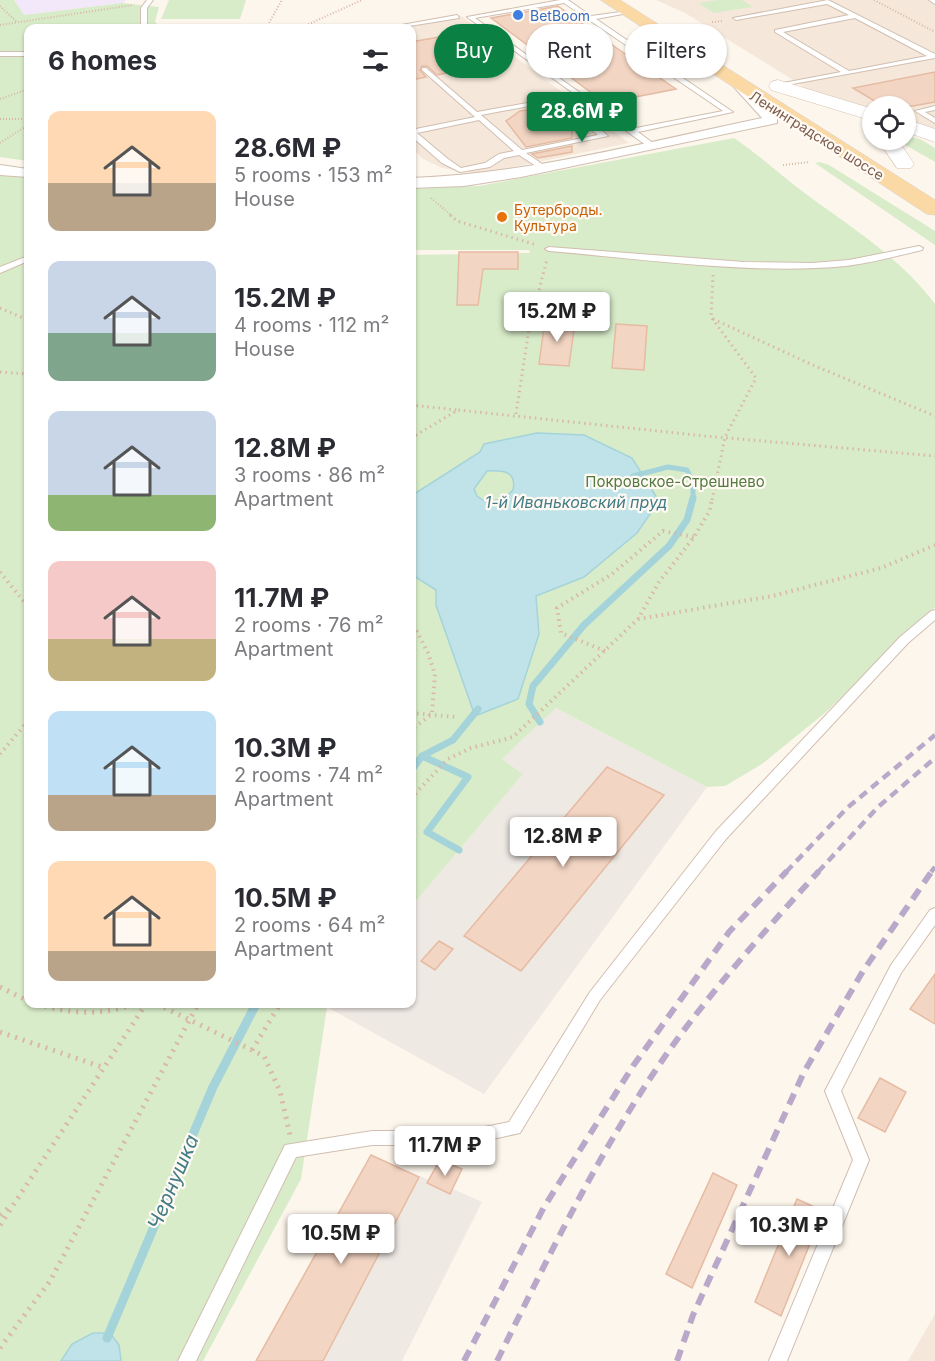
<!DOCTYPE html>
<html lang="en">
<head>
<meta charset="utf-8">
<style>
	:root { --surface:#fff; --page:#f7f7f7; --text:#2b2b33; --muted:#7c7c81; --accent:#0b8043 }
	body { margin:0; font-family:Inter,sans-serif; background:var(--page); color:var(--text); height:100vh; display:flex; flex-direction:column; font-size:22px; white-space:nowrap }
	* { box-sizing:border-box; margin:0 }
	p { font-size:20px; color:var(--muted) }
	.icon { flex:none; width:33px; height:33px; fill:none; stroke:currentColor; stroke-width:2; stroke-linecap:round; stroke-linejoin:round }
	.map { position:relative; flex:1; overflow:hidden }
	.side { position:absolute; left:24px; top:24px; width:392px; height:984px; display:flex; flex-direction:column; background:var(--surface); border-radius:12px; box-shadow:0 2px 4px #0004 }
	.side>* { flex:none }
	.banner { position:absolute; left:434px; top:24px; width:411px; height:54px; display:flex; gap:12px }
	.controls { position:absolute; left:862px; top:96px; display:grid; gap:12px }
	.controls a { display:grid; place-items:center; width:54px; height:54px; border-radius:50%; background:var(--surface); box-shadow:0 2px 4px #0004; font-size:30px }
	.price { position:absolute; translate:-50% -51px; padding:0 14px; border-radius:6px; background:#fff; color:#222; font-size:20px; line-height:39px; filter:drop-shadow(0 2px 3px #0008) }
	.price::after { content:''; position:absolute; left:50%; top:36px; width:18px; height:14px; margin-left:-9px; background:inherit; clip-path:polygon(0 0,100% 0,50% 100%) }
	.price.current { background:var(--accent); color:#fff }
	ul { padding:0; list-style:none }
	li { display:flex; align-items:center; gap:18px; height:150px; padding:0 24px }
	li span { display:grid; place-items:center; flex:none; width:168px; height:120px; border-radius:12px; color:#555 }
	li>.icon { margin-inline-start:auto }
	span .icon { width:72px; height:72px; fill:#fffc; stroke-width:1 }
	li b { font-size:26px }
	h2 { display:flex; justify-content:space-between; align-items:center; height:72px; padding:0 24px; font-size:26px }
	.tag { padding:0 21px; border-radius:27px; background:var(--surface); box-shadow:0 2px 4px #0004; font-size:21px; line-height:54px }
	.tag.current { background:var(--accent); color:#fff }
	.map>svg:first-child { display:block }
	.residential { fill:#f5e8da }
	.industrial { fill:#efe9e4 }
	.education { fill:#f3e8fa }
	.green { fill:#d8ecc9 }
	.water { fill:#bfe3e8; stroke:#a5d3da; stroke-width:1.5; fill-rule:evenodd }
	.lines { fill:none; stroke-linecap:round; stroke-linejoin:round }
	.stream-far2 { stroke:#a5d3da; stroke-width:5 }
	.stream-far1 { stroke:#a5d3da; stroke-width:7 }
	.stream { stroke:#a5d3da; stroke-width:9 }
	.building { fill:#f3d5c3; stroke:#e6bba3; stroke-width:1.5 }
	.lane-casing { stroke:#d1beb0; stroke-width:2 }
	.street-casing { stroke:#d1beb0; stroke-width:2 }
	.secondary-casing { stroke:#d6c0b0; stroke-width:1 }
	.primary-casing { stroke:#dad1cd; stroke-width:1 }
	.path-far3 { stroke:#d9b8a5; stroke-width:2; stroke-dasharray:1 2; stroke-linecap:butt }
	.path-far2 { stroke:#d9b8a5; stroke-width:3; stroke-dasharray:1.5 4; stroke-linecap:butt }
	.path-far1 { stroke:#d9b8a5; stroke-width:4; stroke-dasharray:1.5 4.5; stroke-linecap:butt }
	.path { stroke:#d9b8a5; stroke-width:5; stroke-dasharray:2 6; stroke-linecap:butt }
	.lane { fill:#fff; fill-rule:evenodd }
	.street { fill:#fff; fill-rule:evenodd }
	.secondary { fill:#fff; fill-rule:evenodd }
	.primary { fill:#fbd9a5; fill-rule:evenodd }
	.rail-far1 { stroke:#b9a8c9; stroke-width:4.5; stroke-dasharray:9 6; stroke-linecap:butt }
	.rail { stroke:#b9a8c9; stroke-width:6; stroke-dasharray:12 8; stroke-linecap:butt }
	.shop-dot { fill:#3f7fe0; stroke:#fffaf3; stroke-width:2 }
	.food-dot { fill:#e8710a; stroke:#fffaf3; stroke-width:2 }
	.labels { text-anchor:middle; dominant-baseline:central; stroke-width:4.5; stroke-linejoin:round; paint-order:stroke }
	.far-shop-label { font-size:14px; fill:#366cbe; stroke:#fffaf3; text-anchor:start }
	.far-street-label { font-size:14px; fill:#7a5c4d; stroke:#fffaf3 }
	.far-food-label { font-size:14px; fill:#c56008; stroke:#fffaf3; text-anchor:start }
	.park-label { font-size:15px; fill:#537a41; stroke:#fffaf3 }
	.water-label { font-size:16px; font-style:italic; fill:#437c86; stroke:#fffaf3 }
	.near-water-label { font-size:20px; font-style:italic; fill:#437c86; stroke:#fffaf3 }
</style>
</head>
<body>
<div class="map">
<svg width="935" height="1361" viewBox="0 0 935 1361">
	<rect width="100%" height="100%" fill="#fdf6ec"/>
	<path class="residential" d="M656 0H935V132L906 122V106H873V113L809 90 685 13Z
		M460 15 629 143 480 174 442 168 423 159 411 148V28H380Z
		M935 1314V1361H908Z"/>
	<path class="industrial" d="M556 708 707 787 484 1094 327 1007 330 1004H411V907L523 774 502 759Z
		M371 1155 429 1180 440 1160 462 1169 453 1189 482 1202 402 1361H256Z"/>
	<path class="education" d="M14 0H127L122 3 24 15Z"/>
	<path class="green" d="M0 0H14L24 15 122 3 159 7 155 22 162 28H28V161L0 157Z
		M169 0H246L240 19H161Z
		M718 0H742L753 7 714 13 698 3Z
		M910 137 920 139 935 148V162L902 143 901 140Z
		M734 138C762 157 786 180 814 200 857 231 903 261 935 304V607L826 712 762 764 725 786 707 787 556 708 502 759 523 774 411 907V255L530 253 529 250H411V188L479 186Z
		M820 162 829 165 935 231V245L815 163Z
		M0 174 28 178V1004H330L327 1007 301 1179 203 1361H0Z"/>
	<path class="water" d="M537 433 584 435 632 458 659 501 637 533 584 577 536 596 539 634 518 699 475 716 436 605V590L411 574V496L480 452 484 444ZM487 471C503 470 517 471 513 490L503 499 486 502 477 496 474 489Z
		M93 1333H110L119 1345 121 1361H61L72 1344Z"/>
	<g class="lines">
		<path class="stream-far2" d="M633 476 668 467 687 470 693 482V500"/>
		<path class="stream-far1" d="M540 722 529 704 533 686 584 625 669 546 687 520 693 498
			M422 756 468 777 427 832 459 850
			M411 771 422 756 453 740 478 709"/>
		<path class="stream" d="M107 1338 213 1087 256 1004"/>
	</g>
	<path class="building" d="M558 6 608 42 676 89 605 103 491 18Z
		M439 37 475 67 437 75 427 66H422L420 70 426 77 411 80V42Z
		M935 72V102L913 106H883L853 88Z
		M564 105 572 112V138L526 147 506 121 520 111Z
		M572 146V152L538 158 532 154Z
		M459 252H518V269H483L478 305H457Z
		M545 320 575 322 569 366 539 364Z
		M616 324 647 326 644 370 612 368Z
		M607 767 664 795 521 971 464 936Z
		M439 941 453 949 435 970 421 961Z
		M935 974V1024L910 1009Z
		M880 1078 906 1092 885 1132 858 1118Z
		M371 1155 419 1177 323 1361H256Z
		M440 1160 462 1169 450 1194 427 1183Z
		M713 1173 737 1185 692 1288 666 1274Z
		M797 1199 823 1211 781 1316 755 1302Z"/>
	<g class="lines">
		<g class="lane-casing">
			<path id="lane" d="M147 0H153L147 8V28H141V8Z
				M560 0H568L591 16 628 11V13L596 19 733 112 638 132 657 146 650 148 467 17ZM564 3 723 111 631 129 475 18Z
				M828 0 935 54V58L776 87V85L778 84 841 72 775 32V30L849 15 827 4 736 20 733 18ZM855 18 927 56 849 71 783 32Z
				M929 0H935V4Z
				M457 15 459 18 397 28H385Z
				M0 52H28V56H0Z
				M422 68H426L477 112 571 95V97L568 98 587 114 589 120 608 136 526 153 545 166 546 168 542 170 519 155 504 158 490 167 460 172 442 163 411 136V130L475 117 422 70ZM561 100 581 116 582 123 598 135 522 150 481 115ZM479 120 514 151 499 154 485 163 461 168 448 159 417 133Z
				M935 106V110L925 112 935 118V123L915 111Z
				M919 246 923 248 922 250C897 256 871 263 846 266 751 275 645 259 549 251L545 249 549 247 744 262 812 263 849 260Z
				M28 256V261L0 273V267Z
				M935 610V620L908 643 726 839 600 1000 520 1133 465 1145H372L296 1157 196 1361H178L285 1145 372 1131H465L509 1122 590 992 716 831 900 637 931 611Z
				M935 908V925L901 973 841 1091 869 1160 787 1361H769L853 1160 825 1091 891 965 930 910Z"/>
		</g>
		<g class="street-casing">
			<path id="street" d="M741 83 746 84 777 117V123L521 177 464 186 411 188V178C529 174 646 142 762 118L734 87Z
				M0 165 28 169V177L0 175Z"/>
		</g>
		<g class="secondary-casing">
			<path id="secondary" d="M778 80 873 109V121L771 90 769 86 771 82Z
				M906 119 935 129V142L906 132Z
				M878 140H898L914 164 911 168H897Z"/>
		</g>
		<g class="primary-casing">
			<path id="primary" d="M601 0H620L935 200V215L927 214Z"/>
		</g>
		<path class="path-far3" d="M874 0 935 32
			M0 6 17 22
			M712 22 723 21
			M0 25 133 5
			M266 28 282 0
			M300 28 362 0
			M0 99 28 89
			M0 119H28
			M0 143 28 125
			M783 165 810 162
			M431 198 452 216"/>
		<path class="path-far2" d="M450 215 457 221 537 245
			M0 308 28 320
			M713 319 815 366 935 416
			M0 372 28 374
			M411 405 457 410
			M516 414 529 329 547 259
			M411 438 458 410 705 436 935 456
			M712 500 725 437 756 378 711 317 713 275"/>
		<path class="path-far1" d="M0 572 28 607
			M638 619 772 596 881 568 935 545
			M411 620 428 653 435 674 432 714 411 730
			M605 651 561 633 557 608 612 574 663 531 694 537
			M411 713 456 717
			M0 754 28 721
			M411 798 448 759 471 748 513 737 638 619 659 582 694 537 710 510 712 498"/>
		<path class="path" d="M0 987 28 1001
			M37 1004C71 1014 101 1016 134 1004
			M157 1004 264 1056 280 1091 290 1135
			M0 1032 102 1067
			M252 1050 280 1004
			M0 1215 12 1205
			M0 1225 146 1004
			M0 1348 50 1281 198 1004"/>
		<use href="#lane" class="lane"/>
		<use href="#street" class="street"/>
		<use href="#secondary" class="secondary"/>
		<use href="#primary" class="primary"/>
		<path class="rail-far1" d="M786 872 847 808 935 735
			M818 872 878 807 935 758
			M931 872 935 867"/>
		<path class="rail" d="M464 1361 544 1207 633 1066 729 932 787 871
			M497 1361C545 1264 592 1165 653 1074 700 1003 762 934 819 871
			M677 1361 693 1315 804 1072 863 971 932 871"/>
	</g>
	<circle class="shop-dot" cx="518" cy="15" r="6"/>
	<circle class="food-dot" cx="502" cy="217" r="6"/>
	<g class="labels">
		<g class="far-shop-label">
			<text x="530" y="15">BetBoom</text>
		</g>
		<g class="far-street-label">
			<text transform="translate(817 135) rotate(32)">Ленинградское шоссе</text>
		</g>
		<g class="far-food-label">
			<text x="514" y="209">Бутерброды.<tspan x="514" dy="16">Культура</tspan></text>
		</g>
		<g class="park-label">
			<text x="675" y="481">Покровское-Стрешнево</text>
		</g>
		<g class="water-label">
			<text x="576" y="502">1-й Иваньковский пруд</text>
		</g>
		<g class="near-water-label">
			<text transform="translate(173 1182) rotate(-67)">Чернушка</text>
		</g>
	</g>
</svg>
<div class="controls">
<a><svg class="icon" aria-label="locate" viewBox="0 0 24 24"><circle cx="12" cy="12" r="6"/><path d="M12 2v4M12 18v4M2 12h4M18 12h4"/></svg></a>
</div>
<b class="price current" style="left:582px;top:143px">28.6M ₽</b>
<b class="price" style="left:557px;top:343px">15.2M ₽</b>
<b class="price" style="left:563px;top:868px">12.8M ₽</b>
<b class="price" style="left:445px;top:1177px">11.7M ₽</b>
<b class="price" style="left:789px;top:1257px">10.3M ₽</b>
<b class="price" style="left:341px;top:1265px">10.5M ₽</b>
<div class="banner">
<a class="tag current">Buy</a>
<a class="tag">Rent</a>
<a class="tag">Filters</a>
</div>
<section class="side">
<h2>6 homes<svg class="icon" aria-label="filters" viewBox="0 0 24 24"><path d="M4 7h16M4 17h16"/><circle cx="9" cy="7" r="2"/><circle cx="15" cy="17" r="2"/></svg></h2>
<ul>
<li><span style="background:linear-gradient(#ffd9b3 60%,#b9a48a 0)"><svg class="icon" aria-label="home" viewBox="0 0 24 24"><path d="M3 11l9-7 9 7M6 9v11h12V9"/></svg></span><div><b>28.6M ₽</b><p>5 rooms · 153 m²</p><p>House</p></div></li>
<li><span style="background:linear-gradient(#c9d6e8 60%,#7fa58c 0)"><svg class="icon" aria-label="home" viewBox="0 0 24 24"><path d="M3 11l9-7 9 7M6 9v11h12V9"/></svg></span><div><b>15.2M ₽</b><p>4 rooms · 112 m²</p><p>House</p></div></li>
<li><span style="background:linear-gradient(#c9d6e8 70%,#8fb573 0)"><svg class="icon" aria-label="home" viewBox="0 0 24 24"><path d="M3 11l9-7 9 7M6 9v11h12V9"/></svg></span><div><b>12.8M ₽</b><p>3 rooms · 86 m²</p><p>Apartment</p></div></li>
<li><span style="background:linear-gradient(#f6c9c9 65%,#c2b280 0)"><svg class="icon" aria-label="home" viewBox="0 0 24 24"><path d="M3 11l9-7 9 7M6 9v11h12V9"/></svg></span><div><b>11.7M ₽</b><p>2 rooms · 76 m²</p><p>Apartment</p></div></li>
<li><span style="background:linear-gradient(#bfe0f5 70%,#b9a48a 0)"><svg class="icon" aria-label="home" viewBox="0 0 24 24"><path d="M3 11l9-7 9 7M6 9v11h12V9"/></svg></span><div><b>10.3M ₽</b><p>2 rooms · 74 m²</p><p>Apartment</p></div></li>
<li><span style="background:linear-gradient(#ffd9b3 75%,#b9a48a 0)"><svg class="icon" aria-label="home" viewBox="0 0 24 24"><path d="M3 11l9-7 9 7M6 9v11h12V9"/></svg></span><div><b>10.5M ₽</b><p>2 rooms · 64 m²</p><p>Apartment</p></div></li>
</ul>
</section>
</div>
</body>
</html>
